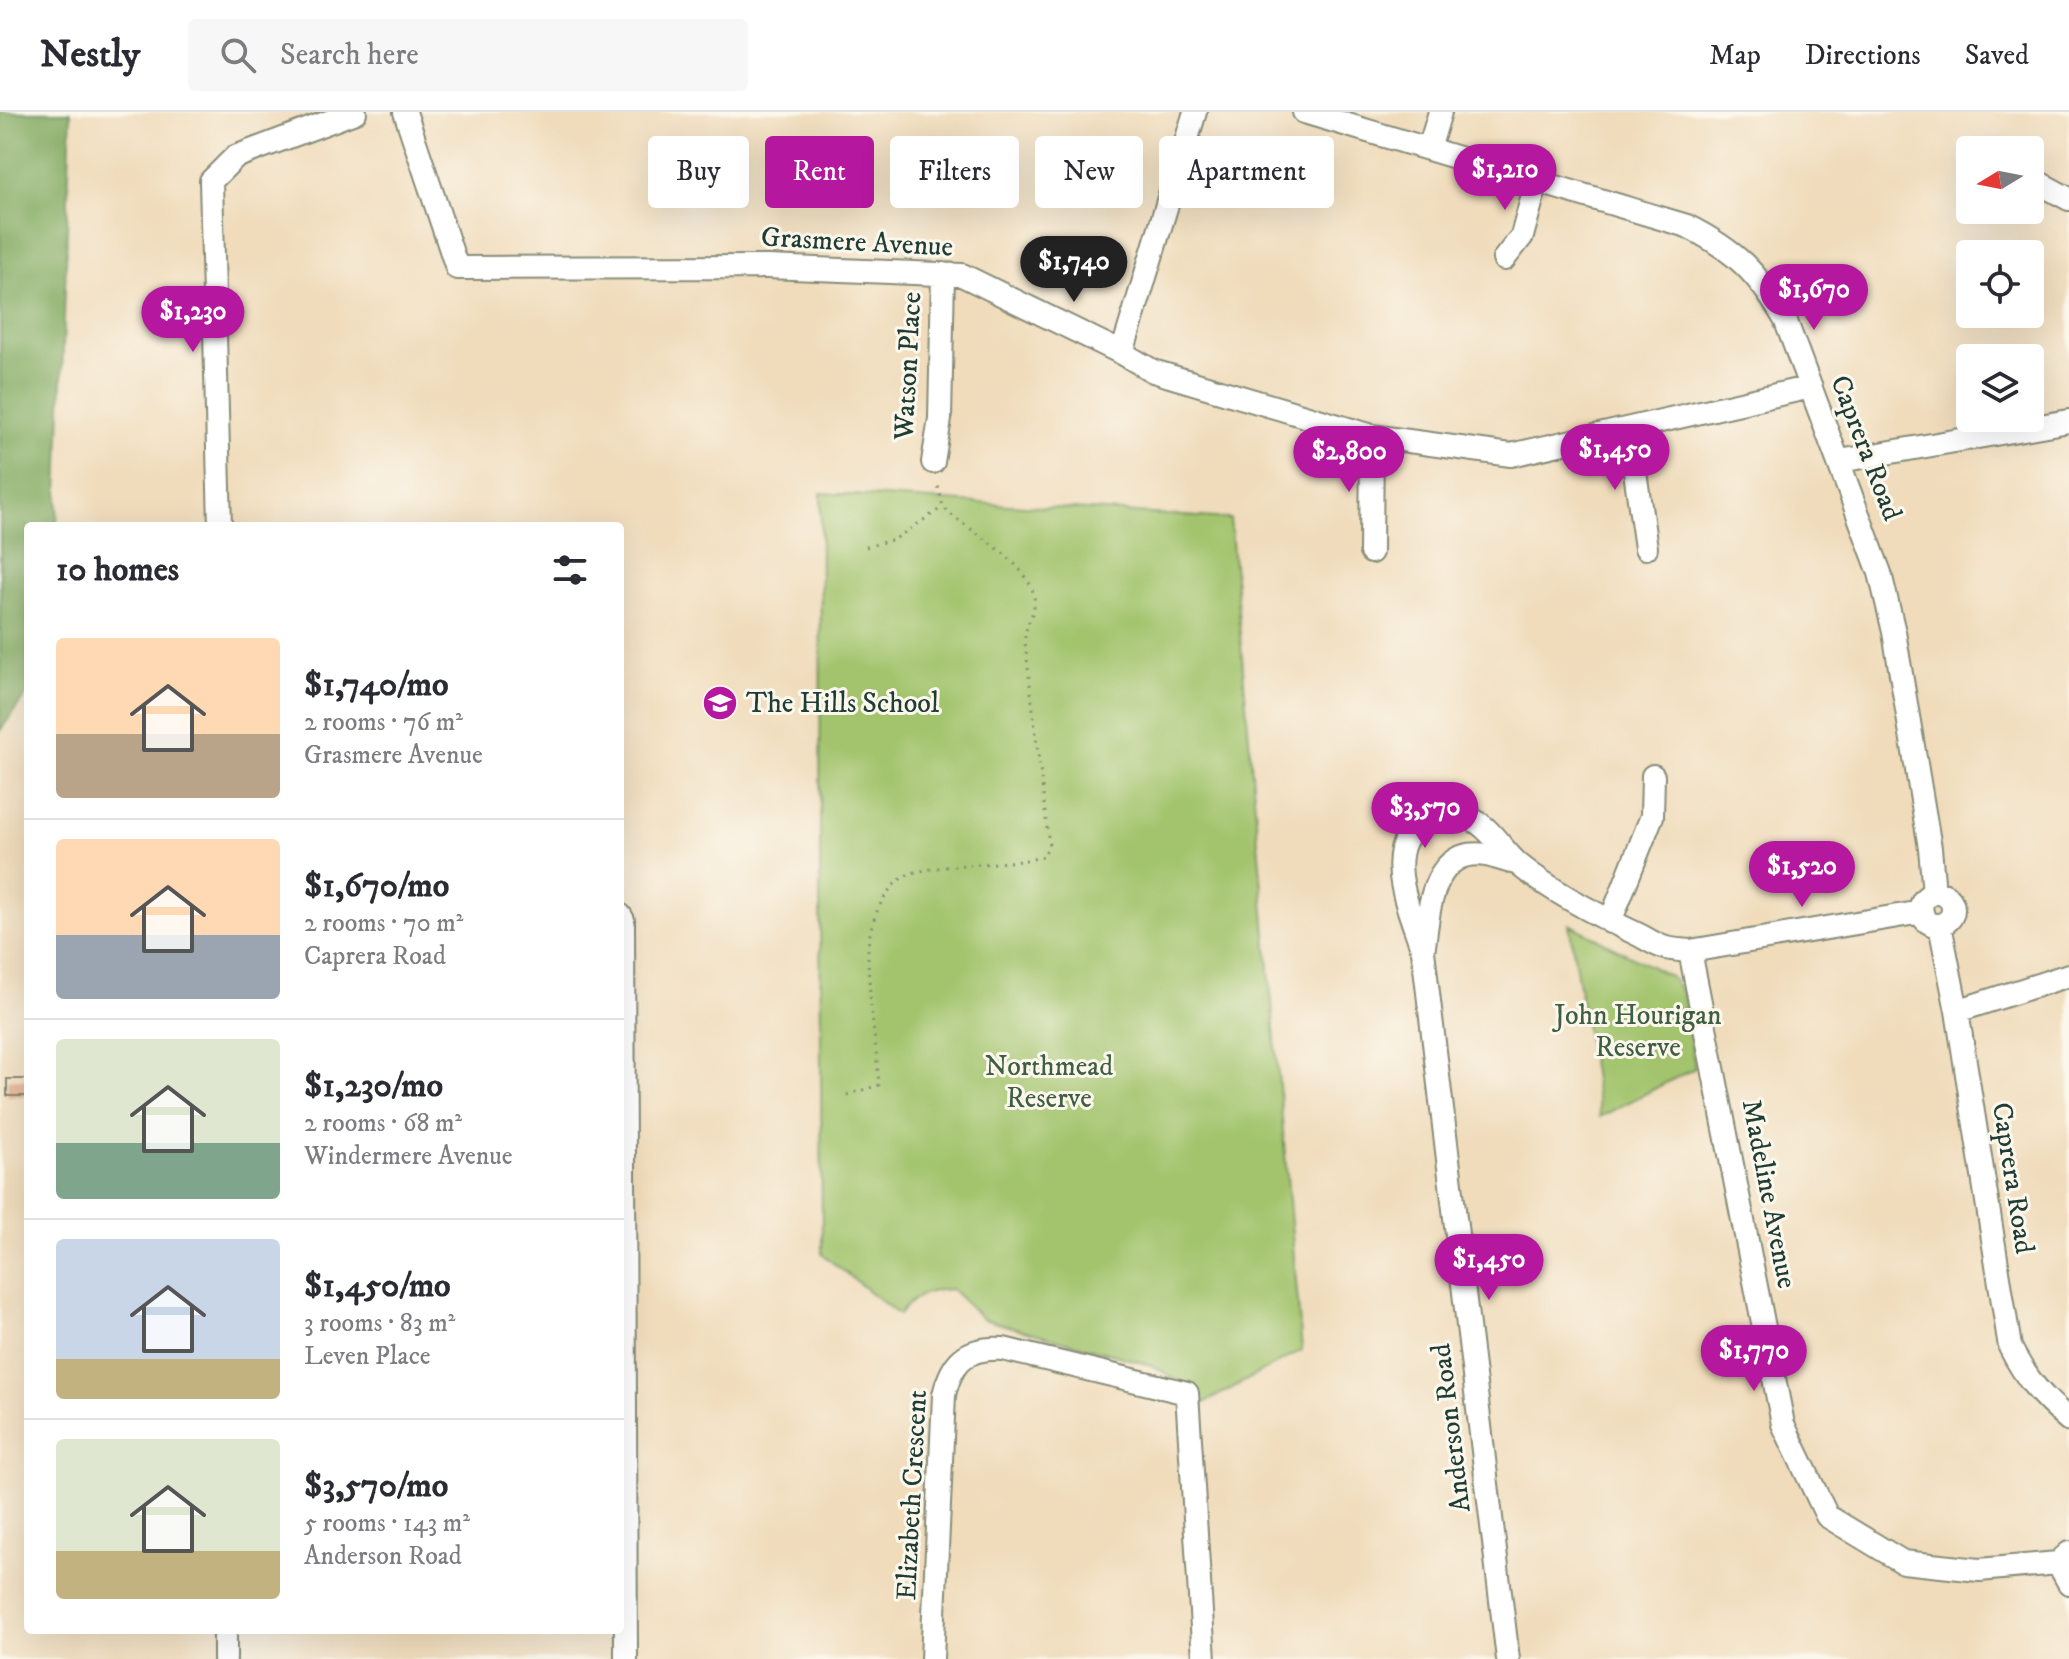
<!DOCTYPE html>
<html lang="en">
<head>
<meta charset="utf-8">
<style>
	:root { --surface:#fff; --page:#f7f7f7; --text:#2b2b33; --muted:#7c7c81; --line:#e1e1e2; --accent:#b5179e }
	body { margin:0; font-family:"IM FELL DW Pica",serif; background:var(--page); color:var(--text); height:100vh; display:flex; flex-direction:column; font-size:30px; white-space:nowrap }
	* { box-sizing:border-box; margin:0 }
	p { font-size:26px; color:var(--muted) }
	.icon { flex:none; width:44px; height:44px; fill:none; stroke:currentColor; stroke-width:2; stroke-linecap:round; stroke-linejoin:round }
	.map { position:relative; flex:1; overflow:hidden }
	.sheet { position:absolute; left:24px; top:410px; width:600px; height:1112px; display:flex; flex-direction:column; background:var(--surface); border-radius:8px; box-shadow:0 8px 32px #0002 }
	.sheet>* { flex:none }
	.hud { position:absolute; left:648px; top:24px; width:760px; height:72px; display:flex; gap:16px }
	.needle { width:52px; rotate:260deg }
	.fabs { position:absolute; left:1956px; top:24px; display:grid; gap:16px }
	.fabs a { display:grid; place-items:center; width:88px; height:88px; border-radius:8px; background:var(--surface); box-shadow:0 8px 32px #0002; font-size:40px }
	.price { position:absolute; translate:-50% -68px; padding:0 18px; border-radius:28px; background:var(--accent); color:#fff; font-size:26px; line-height:52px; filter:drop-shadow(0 2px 4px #0008) }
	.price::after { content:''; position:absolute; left:50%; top:48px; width:24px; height:18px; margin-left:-12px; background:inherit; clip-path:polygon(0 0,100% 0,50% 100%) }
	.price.current { background:#222; color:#fff }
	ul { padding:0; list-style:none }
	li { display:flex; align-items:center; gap:24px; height:200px; padding:0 32px }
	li+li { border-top:2px solid var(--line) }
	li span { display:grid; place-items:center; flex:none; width:224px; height:160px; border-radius:8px; color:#555 }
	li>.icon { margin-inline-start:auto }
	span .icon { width:96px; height:96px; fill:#fffc; stroke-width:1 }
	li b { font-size:34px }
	h2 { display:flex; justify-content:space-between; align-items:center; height:96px; padding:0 32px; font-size:34px }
	.tag { padding:0 28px; border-radius:8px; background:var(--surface); box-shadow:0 8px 32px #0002; font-size:28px; line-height:72px }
	.tag.current { background:var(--accent); color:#fff }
	header { display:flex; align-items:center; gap:48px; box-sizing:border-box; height:112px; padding:0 40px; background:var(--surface); border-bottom:2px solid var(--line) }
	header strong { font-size:38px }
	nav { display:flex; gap:44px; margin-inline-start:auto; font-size:28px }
	.search { width:560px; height:72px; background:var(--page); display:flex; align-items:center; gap:20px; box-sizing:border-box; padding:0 28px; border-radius:8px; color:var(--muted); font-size:30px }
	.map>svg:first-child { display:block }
	.green { fill:#a3c46d; stroke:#618050; stroke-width:2 }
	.forest { fill:#82aa60; stroke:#50744a; stroke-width:2 }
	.building { fill:#e09e76 }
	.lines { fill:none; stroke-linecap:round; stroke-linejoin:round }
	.minor-casing { stroke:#888c78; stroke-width:26 }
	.path { stroke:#888c78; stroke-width:3; stroke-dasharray:2 6; stroke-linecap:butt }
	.minor { stroke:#fff; stroke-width:22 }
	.labels { text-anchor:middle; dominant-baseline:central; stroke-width:6; stroke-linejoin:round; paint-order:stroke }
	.street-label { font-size:28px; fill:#1f3d34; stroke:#fbf7ec }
	.poi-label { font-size:28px; fill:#1f3d34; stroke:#fbf7ec; text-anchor:start }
	.park-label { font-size:28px; fill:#405f42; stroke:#fbf7ec }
</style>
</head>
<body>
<header>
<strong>Nestly</strong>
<div class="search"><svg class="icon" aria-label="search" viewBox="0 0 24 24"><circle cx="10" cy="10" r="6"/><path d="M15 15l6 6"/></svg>Search here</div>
<nav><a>Map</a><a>Directions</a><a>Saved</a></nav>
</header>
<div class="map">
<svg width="2069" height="1547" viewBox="0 0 2069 1547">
	<rect width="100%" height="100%" fill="#fbf7ec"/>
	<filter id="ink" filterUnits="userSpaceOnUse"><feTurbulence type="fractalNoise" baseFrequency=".0125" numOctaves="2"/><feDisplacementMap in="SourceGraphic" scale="16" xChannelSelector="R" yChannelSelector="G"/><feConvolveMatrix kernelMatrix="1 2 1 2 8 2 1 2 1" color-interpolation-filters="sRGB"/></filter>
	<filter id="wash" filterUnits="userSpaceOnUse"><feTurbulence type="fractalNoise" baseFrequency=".006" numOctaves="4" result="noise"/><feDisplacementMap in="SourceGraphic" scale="32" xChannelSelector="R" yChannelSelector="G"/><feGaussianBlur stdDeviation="1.8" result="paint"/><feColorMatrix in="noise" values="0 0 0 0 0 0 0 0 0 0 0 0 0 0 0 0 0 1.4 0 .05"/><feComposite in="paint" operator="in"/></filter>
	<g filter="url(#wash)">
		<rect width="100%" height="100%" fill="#f0dcbb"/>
		<path class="green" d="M821 381 1230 407 1302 1238 1199 1294 1182 1271 1151 1253 983 1207 951 1177C928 1178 912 1184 899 1203L822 1142 820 769Z
			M1569 812 1671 865 1683 882 1695 956 1600 1005Z"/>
		<path class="forest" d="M0 0H71L57 414H28V580L0 619Z"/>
		<g id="blocks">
			<path class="building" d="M7 967H28V984H7Z"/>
		</g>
	</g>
	<g filter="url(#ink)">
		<use href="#blocks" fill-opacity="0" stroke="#888c78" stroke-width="2"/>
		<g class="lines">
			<g class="minor-casing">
				<path id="minor" d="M405 0 457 156 768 155 962 163 1122 241 1153 259 1372 324 1511 343 1811 275
					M1304 0 1687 114C1736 139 1757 160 1785 207L1880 461 1894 520 1930 736 1934 781
					M1429 37 1440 0
					M2041 72 2069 87
					M1504 147 1522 124 1537 69
					M1122 241 1195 0
					M1629 318 1646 436
					M1840 349 2069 309
					M933 350 940 307 943 162
					M220 414 211 69 235 45 355 0
					M1371 440 1372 324
					M1921 797a16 16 0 1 1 32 0a16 16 0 1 1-32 0Z
					M620 803 623 808 626 1547
					M1610 810 1652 704 1653 664
					M1940 813 1957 899 2010 1235C2026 1267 2042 1285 2069 1308
					M1424 834C1429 797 1432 735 1486 743 1496 745 1506 749 1516 751
					M1690 839 1783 1312 1827 1404 1903 1450 1979 1458 2058 1451 2069 1441
					M1957 899 2069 863
					M2058 1451 2069 1471
					M225 1547V1518
					M932 1547 944 1283C952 1249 966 1235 1003 1237L1187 1281 1204 1547
					M1508 1547 1423 839C1411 801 1376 731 1428 708 1442 702 1461 701 1475 709 1492 718 1503 739 1518 752 1552 780 1599 804 1639 823 1647 827 1657 834 1666 836 1674 838 1683 838 1690 839L1922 800"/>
			</g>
			<path class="path" d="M866 435 895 427 943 395
				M847 983 879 973C876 929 868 883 868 839 868 812 886 766 916 760 958 750 1001 754 1043 745L1049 733 1025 530C1024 516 1032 507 1034 494 1040 456 971 420 948 400L943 395 937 369"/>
			<use href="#minor" class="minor"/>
		</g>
	</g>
	<defs>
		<g id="school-disc" transform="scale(1.8)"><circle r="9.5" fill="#b5179e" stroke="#fbf7ec"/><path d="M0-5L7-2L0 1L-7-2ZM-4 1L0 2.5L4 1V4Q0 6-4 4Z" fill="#fff"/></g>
	</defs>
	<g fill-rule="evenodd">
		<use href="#school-disc" x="720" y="591"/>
	</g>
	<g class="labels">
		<g class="street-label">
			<text transform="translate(857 130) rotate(3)">Grasmere Avenue</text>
			<text transform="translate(908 254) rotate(-87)">Watson Place</text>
			<text transform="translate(1866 336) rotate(69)">Caprera Road</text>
			<text transform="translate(2013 1066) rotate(81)">Caprera Road</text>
			<text transform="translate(1769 1082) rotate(79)">Madeline Avenue</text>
			<text transform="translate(1451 1316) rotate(-97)">Anderson Road</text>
			<text transform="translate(912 1383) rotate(-87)">Elizabeth Crescent</text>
		</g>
		<g class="poi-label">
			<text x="746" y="591">The Hills School</text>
		</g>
		<g class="park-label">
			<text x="1638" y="903">John Hourigan<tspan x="1638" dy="32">Reserve</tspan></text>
			<text x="1049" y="954">Northmead<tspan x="1049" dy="32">Reserve</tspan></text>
		</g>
	</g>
</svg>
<div class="fabs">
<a><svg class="needle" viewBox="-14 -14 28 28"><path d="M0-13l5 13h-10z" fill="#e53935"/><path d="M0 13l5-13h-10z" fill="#7c7c81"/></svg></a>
<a><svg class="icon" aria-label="locate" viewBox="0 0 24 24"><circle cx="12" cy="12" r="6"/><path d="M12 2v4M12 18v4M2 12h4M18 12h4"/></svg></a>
<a><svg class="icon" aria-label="layers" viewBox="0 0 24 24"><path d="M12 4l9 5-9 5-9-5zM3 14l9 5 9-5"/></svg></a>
</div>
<b class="price" style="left:1505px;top:100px">$1,210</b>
<b class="price current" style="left:1074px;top:192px">$1,740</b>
<b class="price" style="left:1814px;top:220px">$1,670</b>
<b class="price" style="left:193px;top:242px">$1,230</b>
<b class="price" style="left:1615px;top:380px">$1,450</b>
<b class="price" style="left:1349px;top:382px">$2,800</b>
<b class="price" style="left:1425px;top:738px">$3,570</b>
<b class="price" style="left:1802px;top:797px">$1,520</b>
<b class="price" style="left:1489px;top:1190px">$1,450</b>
<b class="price" style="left:1754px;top:1281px">$1,770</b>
<div class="hud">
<a class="tag">Buy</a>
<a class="tag current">Rent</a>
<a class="tag">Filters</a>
<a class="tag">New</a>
<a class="tag">Apartment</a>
</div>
<section class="sheet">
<h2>10 homes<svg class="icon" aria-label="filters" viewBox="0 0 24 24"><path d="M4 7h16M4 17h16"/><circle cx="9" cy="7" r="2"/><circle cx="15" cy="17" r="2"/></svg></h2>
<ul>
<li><span style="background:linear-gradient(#ffd9b3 60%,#b9a48a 0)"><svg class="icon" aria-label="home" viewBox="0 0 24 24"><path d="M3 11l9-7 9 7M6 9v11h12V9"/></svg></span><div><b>$1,740/mo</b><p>2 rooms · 76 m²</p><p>Grasmere Avenue</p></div></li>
<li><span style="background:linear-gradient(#ffd9b3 60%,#9aa5b1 0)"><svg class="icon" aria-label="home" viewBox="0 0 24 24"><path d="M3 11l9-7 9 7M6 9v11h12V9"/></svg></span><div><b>$1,670/mo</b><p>2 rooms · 70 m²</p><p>Caprera Road</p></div></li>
<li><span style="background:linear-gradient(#dfe7d0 65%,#7fa58c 0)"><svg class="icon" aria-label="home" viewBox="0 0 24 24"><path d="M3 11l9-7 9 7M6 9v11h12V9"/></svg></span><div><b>$1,230/mo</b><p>2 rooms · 68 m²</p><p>Windermere Avenue</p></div></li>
<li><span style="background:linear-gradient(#c9d6e8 75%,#c2b280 0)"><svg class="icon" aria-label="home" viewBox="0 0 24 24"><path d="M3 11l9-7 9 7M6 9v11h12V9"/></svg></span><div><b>$1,450/mo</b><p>3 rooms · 83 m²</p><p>Leven Place</p></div></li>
<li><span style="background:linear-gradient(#dfe7d0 70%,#c2b280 0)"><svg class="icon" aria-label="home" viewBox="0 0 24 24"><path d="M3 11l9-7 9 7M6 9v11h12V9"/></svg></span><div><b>$3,570/mo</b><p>5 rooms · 143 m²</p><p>Anderson Road</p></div></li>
</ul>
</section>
</div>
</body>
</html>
